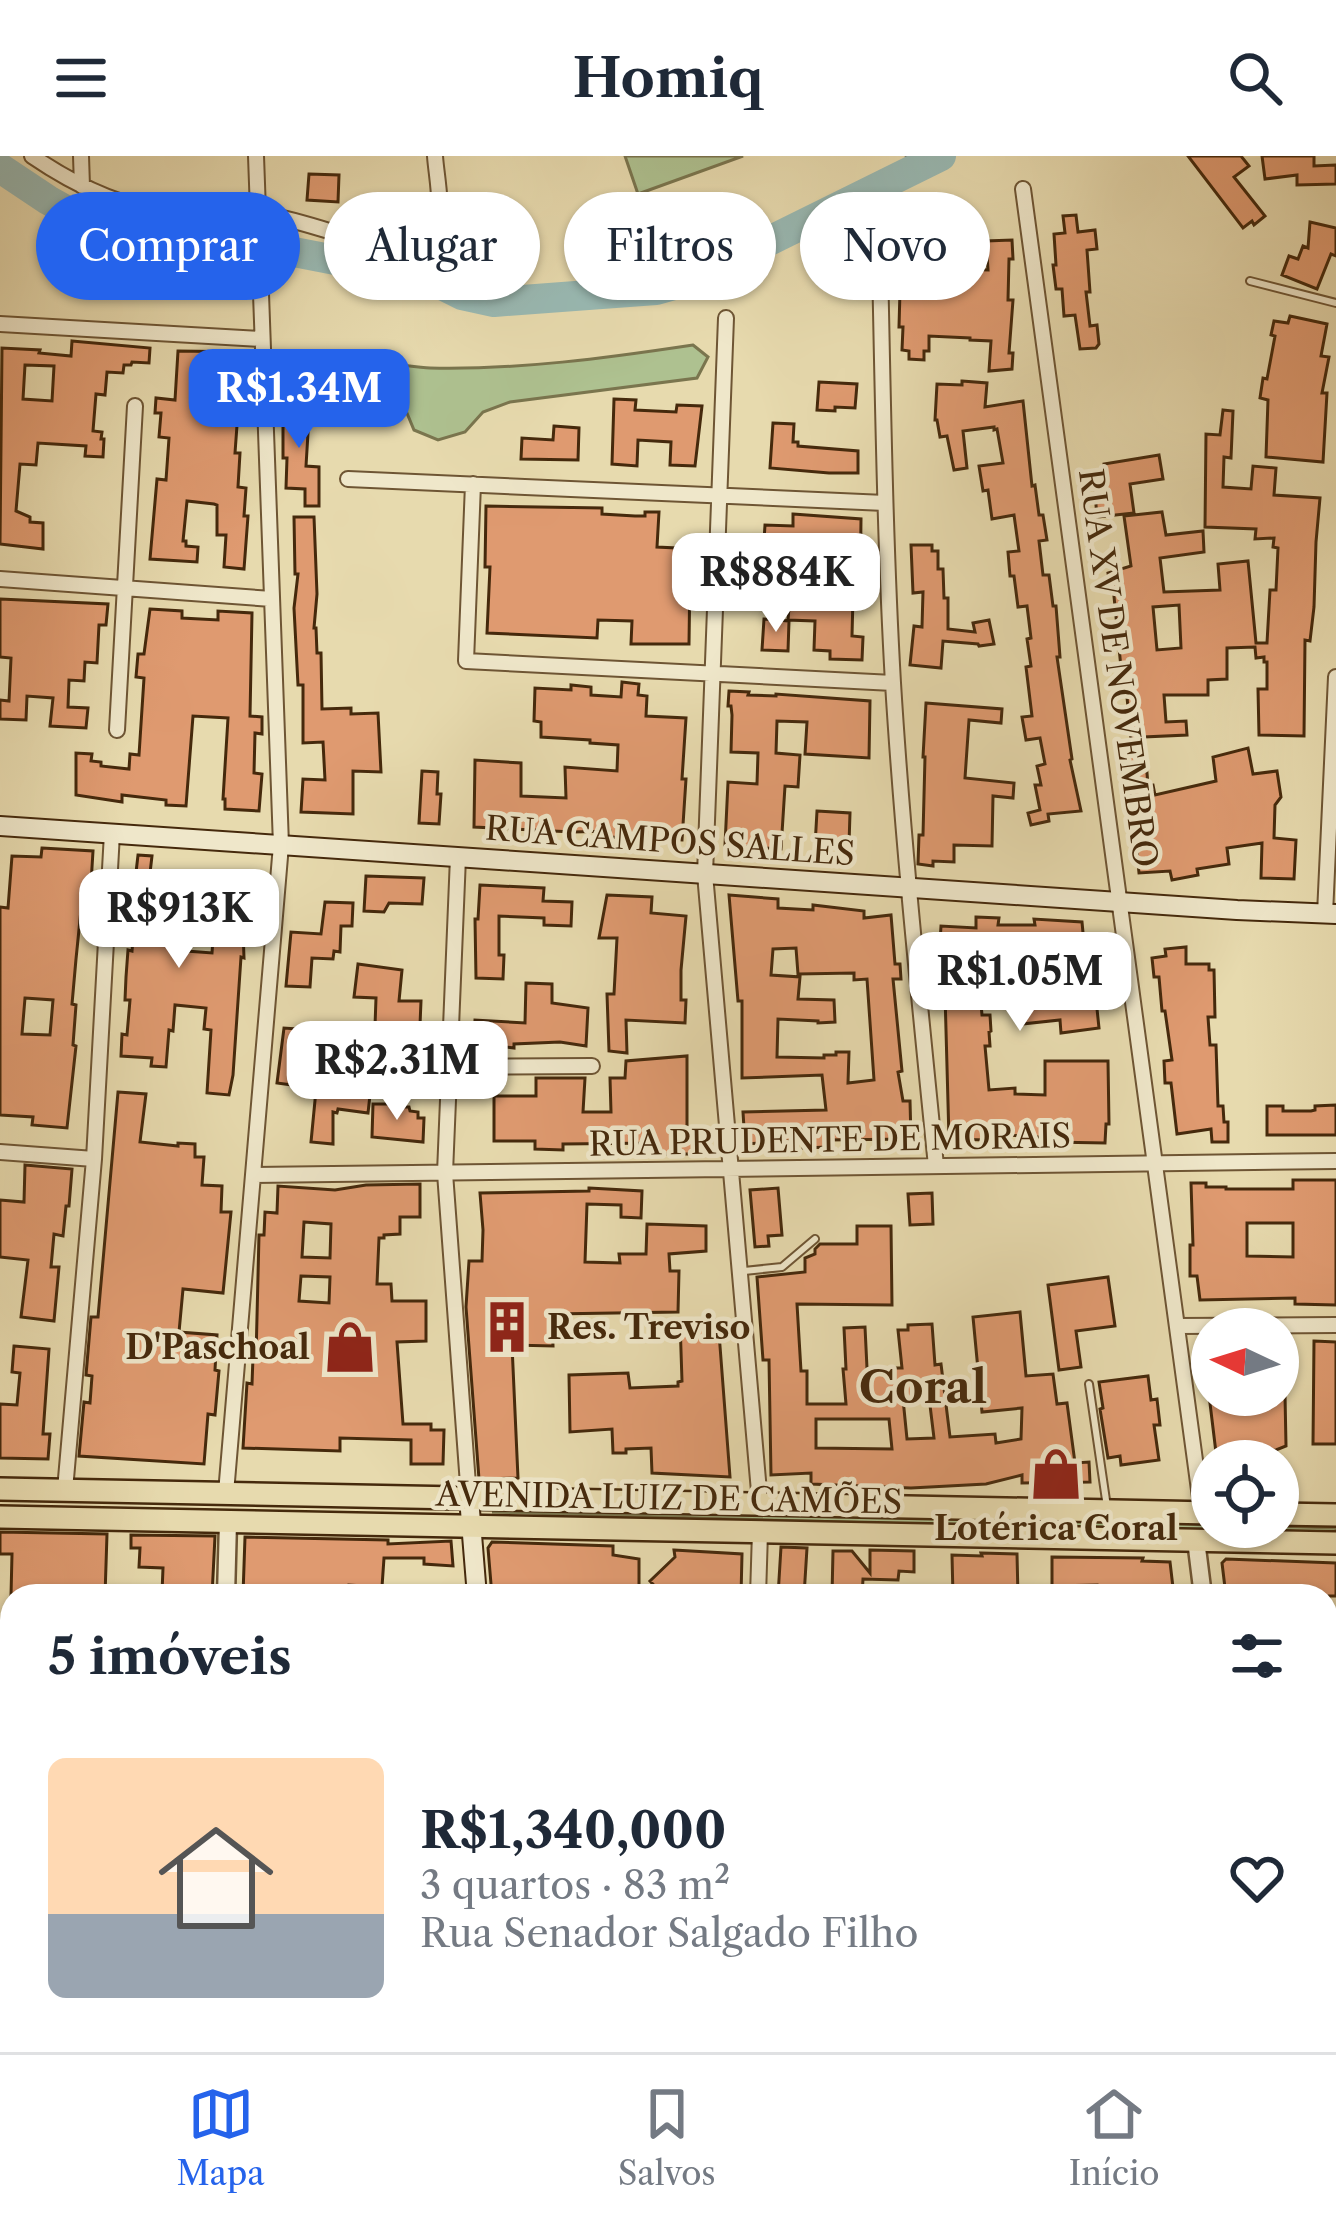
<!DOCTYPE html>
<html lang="pt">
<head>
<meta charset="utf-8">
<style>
	:root { --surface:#fff; --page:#f6f6f7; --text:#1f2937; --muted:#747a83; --line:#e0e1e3; --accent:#2563eb }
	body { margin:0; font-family:"Libre Caslon Text",serif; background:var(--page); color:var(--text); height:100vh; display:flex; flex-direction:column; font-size:45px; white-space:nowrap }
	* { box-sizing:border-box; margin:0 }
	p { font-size:39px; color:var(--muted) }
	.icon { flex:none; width:66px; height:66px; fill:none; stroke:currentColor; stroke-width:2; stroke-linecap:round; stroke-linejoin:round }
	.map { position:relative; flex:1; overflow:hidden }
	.side { position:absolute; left:0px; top:1428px; width:1338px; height:468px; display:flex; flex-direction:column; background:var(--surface); border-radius:36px 36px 0 0; box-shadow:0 3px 9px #0004 }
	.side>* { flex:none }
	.top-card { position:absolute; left:36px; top:36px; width:1266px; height:108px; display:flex; gap:24px }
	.needle { width:78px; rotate:274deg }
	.controls { position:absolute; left:1191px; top:1152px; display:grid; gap:24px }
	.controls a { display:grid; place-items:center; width:108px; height:108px; border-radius:50%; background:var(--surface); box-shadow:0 3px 9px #0004; font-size:60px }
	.price { position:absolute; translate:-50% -102px; padding:0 27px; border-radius:24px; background:#fff; color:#222; font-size:39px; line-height:78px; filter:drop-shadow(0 3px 6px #0008) }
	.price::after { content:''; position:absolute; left:50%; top:72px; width:36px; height:27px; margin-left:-18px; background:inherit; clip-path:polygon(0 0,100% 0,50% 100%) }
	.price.on { background:var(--accent); color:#fff }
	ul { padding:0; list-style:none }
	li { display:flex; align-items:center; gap:36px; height:300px; padding:0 48px }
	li+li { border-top:3px solid var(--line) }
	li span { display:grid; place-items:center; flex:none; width:336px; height:240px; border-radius:18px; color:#555 }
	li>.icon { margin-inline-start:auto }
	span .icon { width:144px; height:144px; fill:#fffc; stroke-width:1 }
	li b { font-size:51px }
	h2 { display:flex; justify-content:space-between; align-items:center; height:144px; padding:0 48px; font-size:51px }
	.tag { padding:0 42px; border-radius:54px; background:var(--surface); box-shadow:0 3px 9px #0004; font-size:42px; line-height:108px }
	.tag.on { background:var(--accent); color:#fff }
	header { display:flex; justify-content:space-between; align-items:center; height:156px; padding:0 48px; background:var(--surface); font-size:54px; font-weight:700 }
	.tab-bar { display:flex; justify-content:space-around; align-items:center; height:168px; border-top:3px solid var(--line); background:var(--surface); font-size:33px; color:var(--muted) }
	.tab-bar a { display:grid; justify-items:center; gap:6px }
	.tab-bar .on { color:var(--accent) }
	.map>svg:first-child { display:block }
	.green { fill:#aec190; stroke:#7a754e; stroke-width:3 }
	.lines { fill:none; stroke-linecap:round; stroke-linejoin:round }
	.stream { stroke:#777f70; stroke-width:4.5 }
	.river { stroke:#99b9b3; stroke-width:30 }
	.building { fill:#df9a70; stroke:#45290c; stroke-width:3; fill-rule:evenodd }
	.service-casing { stroke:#6e5534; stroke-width:10 }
	.minor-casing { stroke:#6e5534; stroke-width:18 }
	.tertiary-casing { stroke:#6e5534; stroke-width:21 }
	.secondary-casing { stroke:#45290c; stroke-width:22 }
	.primary-casing { stroke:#45290c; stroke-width:26 }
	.service { stroke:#efe7ca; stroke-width:6 }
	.minor { stroke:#efe7ca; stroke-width:14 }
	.tertiary { stroke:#efe7ca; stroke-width:16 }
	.secondary { stroke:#efe7ca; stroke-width:18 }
	.primary { stroke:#e7daae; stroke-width:21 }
	.labels { text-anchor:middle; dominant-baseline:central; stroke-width:9; stroke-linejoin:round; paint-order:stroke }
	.street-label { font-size:33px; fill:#45290c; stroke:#efe7ca }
	.poi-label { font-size:33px; font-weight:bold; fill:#45290c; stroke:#efe7ca; text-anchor:start }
	.district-label { font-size:45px; font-weight:bold; fill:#45290c; stroke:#efe7ca }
</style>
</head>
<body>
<header><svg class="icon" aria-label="menu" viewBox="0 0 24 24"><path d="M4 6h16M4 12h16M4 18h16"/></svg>Homiq<svg class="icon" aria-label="search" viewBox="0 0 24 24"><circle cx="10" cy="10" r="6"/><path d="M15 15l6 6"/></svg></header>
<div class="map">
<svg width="1336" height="1896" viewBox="0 0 1336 1896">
	<rect width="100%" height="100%" fill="#e7daae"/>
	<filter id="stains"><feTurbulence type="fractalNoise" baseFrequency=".00167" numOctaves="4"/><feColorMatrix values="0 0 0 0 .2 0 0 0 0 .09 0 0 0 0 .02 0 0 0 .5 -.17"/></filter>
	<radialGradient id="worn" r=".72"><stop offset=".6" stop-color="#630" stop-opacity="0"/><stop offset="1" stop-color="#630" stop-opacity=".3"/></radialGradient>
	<path class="green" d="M625 0H743L638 38Z
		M693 189 708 201 697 222 510 246 483 256 465 276 438 284 414 274 404 250 378 239 321 243 323 223C327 219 331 213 336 210 355 200 407 211 430 212 518 214 607 202 693 189Z
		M615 1352 1336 1372V1380L492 1356 584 1357Z"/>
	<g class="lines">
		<path class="stream" d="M907 0 921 10"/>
		<path class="river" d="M0 12 48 44 116 82 150 93 185 99 232 95 294 96 428 122 462 139 494 146 656 134 688 125 941 0"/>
	</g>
	<path class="building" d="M1188 0H1241L1249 10 1234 21 1265 60 1254 69 1252 65 1243 72Z
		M1262 0H1314V10L1336 9V28L1297 29V19L1265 23Z
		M309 18 339 19 338 46 307 44Z
		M1076 59 1078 76 1095 74 1097 93 1087 94 1090 136H1086L1090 170 1097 169 1099 188 1096 192 1080 193 1075 159 1064 160 1062 133H1056L1053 109H1056L1054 78 1065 77 1063 60Z
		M1310 66 1336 72V100L1331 98 1317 133 1282 119 1289 100 1298 103 1303 90 1308 92Z
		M1012 84 1013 103H1009L1008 144H1013L1009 197H1013L1012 213 989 215 991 185 970 184V182L929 180V195H924V204L909 203V195L902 194 903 171H899L900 135H954L955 113 988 114 986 85Z
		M1290 160 1327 168 1321 200 1329 201 1322 237H1327L1323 306 1266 301 1268 244 1260 242 1263 222 1267 223 1275 180 1271 179 1274 165 1288 167Z
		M72 185 150 192 149 207 132 206 131 209H124L123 217 107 216 105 239 96 238 93 275 102 276 101 283H104L103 301 85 300 86 290 38 287 36 309 20 308 16 355 30 361V366L43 367V393L0 388 2 192 40 194 39 197 71 200ZM25 209 54 210 52 245 23 243Z
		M178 195 247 196 246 229 240 228 235 297H240L238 331 246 332 244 360H248L244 413 224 411 226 379H217V349L214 348 187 345 183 385H186V390L198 391 197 406 150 403 157 323 166 324 169 282 159 281 161 257H155L156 242 175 244Z
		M962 225 987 227 985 251 1023 245 1032 330 1035 329 1039 359H1043L1047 384 1039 385 1043 419H1049L1053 450H1056L1060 501H1057L1072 603 1070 604 1081 655 1048 658 1049 665 1031 669 1028 657 1040 654 1035 629H1041L1037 610 1045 608 1040 582 1026 584 1022 561 1032 560 1026 511 1031 510 1027 483 1031 482 1027 450 1018 451 1014 420H1010L1008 396 1019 395 1014 359 992 363 988 334 983 335 979 310 1003 307 997 273 994 274V271L963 275 967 312 954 314 947 280 940 281 937 264H935L937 228 962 229Z
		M819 226 857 228 855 252 835 251V255L817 254Z
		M614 243 636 244 635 254 676 256 677 249 702 250 695 310 670 309 671 286 638 284 637 310 612 308Z
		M283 244H310L306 310 319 311V350H305V333L286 332 287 302H283Z
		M1223 254 1233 255 1231 302 1224 301 1223 331 1251 333 1253 310 1276 312 1274 339 1320 342 1316 386 1314 451 1310 485 1305 484 1304 580 1259 579 1258 533H1267V506H1264V501L1256 502 1255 491 1227 492V523L1208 524V539H1164L1166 566 1186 565 1187 579 1144 581 1148 629H1153L1155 639 1216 625 1213 601 1248 592 1253 618 1277 615 1281 641 1275 649 1274 682 1296 684 1294 723 1261 722 1262 687 1227 692 1229 708 1197 713 1198 719 1172 724 1170 715 1139 717 1130 626 1122 627 1119 592H1132L1125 521 1122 522 1113 430H1110L1108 417 1131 410 1124 360 1162 356 1166 379 1203 375 1204 396 1160 402 1164 436 1220 434 1218 408 1248 405 1256 487H1267L1270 434H1276L1278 392 1273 391 1274 382 1255 383 1256 373 1205 371 1206 278 1220 279ZM1179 449 1181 492 1157 494 1153 451Z
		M773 267 794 268 793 286H798V290L858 295V317H829L770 312Z
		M554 270 579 272 578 304 521 303 522 282 553 284Z
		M1159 299 1163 323 1130 328 1134 357 1097 361 1095 337 1105 336 1104 308Z
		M486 350 602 352V358L635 360H645V356H659L657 391 697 393 696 415H690L689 488H631L632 465 598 464 597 482 487 477 490 411H485Z
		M793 358 861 363 860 441H853L852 480 863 481 862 504 830 503V495L814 494 815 465 788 464 793 401 763 400 765 369 793 370Z
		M294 361H314L317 438 314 472H316L317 497H321L322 553 351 552V558L378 557 381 616 353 615V658L301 656 303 623 325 624 323 586 303 587V529H298L294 452 298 418H295Z
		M911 389H932V395H938V413H943L944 442H948V473L975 476 973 467 989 464 994 488 979 490 978 488 943 485 941 512 910 509 914 470 922 471 923 436 913 437Z
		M0 443 108 448 106 469H99L97 507 85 506 84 525 69 524 68 551 88 552 86 572 50 570 53 542 27 540 26 564 0 563V544L9 545 11 502 0 501Z
		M150 453 182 455V462L218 464V455L252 457 250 560 262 561V578L255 577 254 617 262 618 259 655 225 653V643H223L228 562 193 560 186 650 166 649V644L122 639V646L76 639V597L92 598 91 605 101 606V610L129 613 130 598 139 599 144 522 136 521 138 498H144Z
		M764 463 789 465 788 495 762 494Z
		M622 526 639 528 638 539 647 540 646 560 686 562 682 623H686L682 684 610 681V675L573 676 474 671 475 604 521 607V640L566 642 565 611 617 615 618 589 590 587V584L541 581V566L534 565 535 532 571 534V529L591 531V539L621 541Z
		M729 535 749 536 748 539 776 540V538L870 545 869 602 805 598 807 566 777 565 776 597 800 599 798 631 785 630 781 693 725 689 728 626 757 628 758 597 731 596 732 559 731 550H728Z
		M926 547 1002 553 1001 567 969 564 965 622 1014 627 1013 642 993 640 992 690 954 689V706L933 705V710L918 708 919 679H923L925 601H923Z
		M422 615 438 616 437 638H441L439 668 419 667Z
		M817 655 850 657 849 688H838V691L815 690Z
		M42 692 93 695 90 744H82L76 803 72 848 76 849 73 889 76 890 67 972 32 969 33 961 0 959V751L8 752 12 700 41 701ZM25 842 53 844 50 879 22 878Z
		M138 699 152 700 150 717 206 719 204 748H209L207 767 189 766 187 795 212 797 214 770 243 774 244 802 241 801 233 919 229 939 207 937 211 874 204 873 206 852 175 849 173 875 169 874 166 911 151 910 152 902 121 900 122 878 127 879 130 844H125L126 821 128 794 132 795 135 760 123 759 126 733 134 734Z
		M366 720 424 722 422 748 389 747 384 756 364 755Z
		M480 729 544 732 543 745 572 746 571 770 544 769V762L499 760V799H504L503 823 476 822 475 763H478Z
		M607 739 652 741 651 757 686 760 681 814V844H686L685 867 626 864 627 897 609 895 607 838H614L617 782H599Z
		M729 739 778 743V752L813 754V749L864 755V762L891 759 895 808H900L901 823H893L902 915 898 916 903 945H910L911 983 827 984 828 991 803 992V984L745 988 743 956 826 954 822 919 742 922V845H738ZM796 792 798 818 854 817V824L867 823 874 924 848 927 849 896H836V899H824V902L777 901 778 863 818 865V867L835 866 834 844 798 843 800 821 771 819 773 793Z
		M325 746 353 747 352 770H341L340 796 334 795 333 803 312 802 310 831 286 830 291 776 321 778Z
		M976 761 999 762 998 769H1035L1034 763 1082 766 1085 798 1089 814H1093L1099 872 1061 877 1060 864 1022 868 1020 852 1056 848 1051 800H1026L1028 837 1007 839 1006 814 978 816 982 859H990L991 875 989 876 990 890H985L989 934 1015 932V938L1045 939V905H1108L1109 968H1106L1105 987 1051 986V982L1009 979V982L986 984 949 983 945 838 936 839 935 818H938L941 770 976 772Z
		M1186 791V808H1209V814H1214L1215 861H1208L1210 889H1216L1218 950H1223L1224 966H1228V986H1212L1211 973 1177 978 1171 927H1165L1164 905 1172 904 1165 855H1162L1159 821H1154L1152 802 1166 800 1165 793Z
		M358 808 402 814 399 845H421L420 869H424L423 913H418V919H399V923L372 921 368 957 338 953 337 957 333 956V988L311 986 316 934 345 936 350 895 319 893 314 932 277 927 284 872 312 874V879L361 883 362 869 375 870 376 842 354 841Z
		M526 827 552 828V847L588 852 586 890 560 886 514 888V892L474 887 475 864 525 867Z
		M687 900V970L690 974 702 973 703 995 697 998H656V987L563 988V994L535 993V985H494V940H536V922H585L583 956H611L610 922H625L626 905Z
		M118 936 146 938 140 986 178 990V987L195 988V1001H204L202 1029 222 1030 221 1056H231L223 1137 183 1133 179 1176 217 1179 215 1214 219 1215 215 1259 208 1258 204 1308 79 1300 84 1246 90 1247 92 1220 86 1219 91 1161H98Z
		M373 948H398V951H409L410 955 418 956V962H424L423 986 372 981Z
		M1336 949V979H1267V950H1283V955H1311L1315 954V950Z
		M25 1009 72 1013 69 1050H66L63 1080 54 1078 51 1111H59L54 1165 21 1161 28 1104 0 1101V1044L24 1046Z
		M1293 1024H1336V1149L1295 1148V1142L1200 1144 1197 1120H1190V1089H1193L1191 1027H1206V1031H1226V1033H1293ZM1247 1067H1293V1101L1247 1100Z
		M420 1028V1061H400V1078L384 1079V1082H379L377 1128H391L392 1145H426V1185L397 1186 403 1268H431V1274H444L443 1308H411V1284L340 1282V1295L243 1292 247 1227 252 1228 253 1201 256 1202 259 1079H264L265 1056 277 1057 278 1030 335 1034 366 1029ZM304 1066 331 1068 330 1102 302 1101ZM301 1120 330 1121 329 1147 299 1145Z
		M589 1032 642 1035 641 1062 621 1061V1049L587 1048 585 1106 620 1107 619 1098H646L647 1068 706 1070V1095L669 1098 670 1115H679L678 1156 552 1158 553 1190 512 1189 518 1322 479 1323 466 1151 469 1105H482L483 1074 480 1037 589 1035Z
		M778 1032 782 1079 768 1080 769 1090 755 1091 750 1034Z
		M932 1037 933 1068 910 1069 908 1038Z
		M857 1070H891L892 1149 797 1148 801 1215H807V1248H846L843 1213H846L844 1172 865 1171 867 1212H902L898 1174H908V1169L932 1168 935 1209 941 1208 950 1281 995 1278 996 1287 1021 1283 1022 1252 982 1256 973 1161 1020 1156 1026 1220 1053 1218 1057 1248 1067 1247 1075 1307 1089 1306 1090 1326 1022 1327V1319L986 1328 911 1332 811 1328V1317L771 1319 769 1204H763L757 1121 805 1116V1102L815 1098V1093L820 1088H857ZM929 1241 934 1282 907 1283 903 1243ZM816 1263H889L892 1293 816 1292Z
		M1108 1121 1115 1170 1076 1175 1081 1211 1059 1214 1048 1129Z
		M704 1163 705 1165 718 1164 730 1321 652 1317 651 1292 626 1293V1297H613L612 1273 570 1276 569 1219 628 1217 630 1232 678 1230V1226L682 1225 680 1165Z
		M1314 1185 1336 1186V1288H1313Z
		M14 1190 49 1193 43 1278H50L48 1303 0 1302V1248L17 1249 20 1217 12 1216Z
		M1148 1220 1151 1244 1157 1243 1160 1269H1154L1159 1304 1121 1309 1120 1300 1108 1302 1100 1253 1103 1252 1099 1226Z
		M1209 1239H1285L1286 1290 1276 1294 1246 1296 1247 1305H1217Z
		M0 1376 107 1378 105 1440H11L12 1398H0Z
		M131 1379 215 1380 212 1440 162 1437 163 1412 139 1411 140 1392H131Z
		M245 1381 388 1384V1388L451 1385 453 1410 424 1408V1402H384L382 1431 349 1429V1440L243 1439Z
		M492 1386 613 1390V1399L639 1403V1430H634V1440H492L488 1392Z
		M781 1391 807 1392 804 1440H778Z
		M674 1394 742 1398 741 1440H664L650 1425 675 1401Z
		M870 1394 914 1395V1416L899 1415 898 1424 863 1423 862 1440H832L833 1395H852L870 1417Z
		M981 1397 1017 1398 1018 1440H953L952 1399 982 1400Z
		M1052 1401 1143 1402 1142 1405 1170 1406 1174 1440H1097V1429L1052 1430Z
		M1226 1403 1336 1407V1440H1226L1222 1407Z"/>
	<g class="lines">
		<g class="service-casing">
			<path id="service" d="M1250 125 1336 147
				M744 1115 782 1111 815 1083
				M1089 1228 1107 1351"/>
		</g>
		<g class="minor-casing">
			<path id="minor" d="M32 0C73 28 120 51 169 57 200 61 232 53 263 58 312 66 358 88 407 95 454 94 437 31 435 0
				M81 0 82 30
				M1023 33 1202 1356
				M880 107C883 247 885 387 893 527 903 689 920 849 936 1010
				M726 162 705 718 760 1347
				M0 168 262 183
				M348 323 885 347
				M473 328 466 505 893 527
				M0 423 272 443
				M117 574 135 250
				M458 701 445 1017 469 1342
				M1325 758 1336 521
				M449 911 592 910
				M0 996 94 1003
				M253 1019 1336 1005
				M1177 1170 1336 1169
				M65 1334 94 1003 112 677
				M226 1337 281 689 256 0
				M758 1440 760 1376
				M1326 1591H1336
				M0 1639H12
				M1326 1854 1336 1853
				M0 1874 12 1876
				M56 1884 122 1896
				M746 1896 747 1884"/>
		</g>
		<g class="tertiary-casing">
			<path id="tertiary" d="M1196 1384 1203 1440
				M226 1440 228 1366
				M1260 1884 1262 1896
				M218 1896V1884"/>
		</g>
		<g class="secondary-casing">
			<path id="secondary" d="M0 670 1237 754 1336 758
				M469 1342 477 1440
				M511 1884 512 1896"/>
		</g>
		<g class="primary-casing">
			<path id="primary" d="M0 1333 1212 1357
				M1278 1358 1336 1359
				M0 1361 1336 1387"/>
		</g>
		<use href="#service" class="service"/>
		<use href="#minor" class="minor"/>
		<use href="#tertiary" class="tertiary"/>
		<use href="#secondary" class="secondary"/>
		<use href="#primary" class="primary"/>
	</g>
	<defs>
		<g id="building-bare" transform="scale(4.14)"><path d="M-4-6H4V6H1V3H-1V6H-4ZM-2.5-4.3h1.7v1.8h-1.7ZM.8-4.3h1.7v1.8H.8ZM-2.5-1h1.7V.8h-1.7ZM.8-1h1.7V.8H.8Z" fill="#8f2418" stroke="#efe7ca" stroke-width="2.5" paint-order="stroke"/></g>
		<g id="shop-bare" transform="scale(4.14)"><path d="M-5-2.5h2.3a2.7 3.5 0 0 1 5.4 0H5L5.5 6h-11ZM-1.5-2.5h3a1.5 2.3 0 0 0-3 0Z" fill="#8f2418" stroke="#efe7ca" stroke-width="2.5" paint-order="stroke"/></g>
	</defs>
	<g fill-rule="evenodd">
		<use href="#building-bare" x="507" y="1171"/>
		<use href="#shop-bare" x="350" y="1191"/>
		<use href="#shop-bare" x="1056" y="1318"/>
	</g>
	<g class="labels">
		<g class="street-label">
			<text transform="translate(1118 512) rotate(82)">RUA XV DE NOVEMBRO</text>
			<text transform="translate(670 685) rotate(4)">RUA CAMPOS SALLES</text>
			<text transform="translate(830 984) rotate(-1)">RUA PRUDENTE DE MORAIS</text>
			<text transform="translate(669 1342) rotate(1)">AVENIDA LUIZ DE CAMÕES</text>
		</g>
		<g class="poi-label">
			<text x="547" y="1171">Res. Treviso</text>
			<text x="310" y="1191" text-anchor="end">D'Paschoal</text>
			<text x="1056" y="1372" text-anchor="middle">Lotérica Coral</text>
		</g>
		<g class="district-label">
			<text x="923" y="1231">Coral</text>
		</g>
	</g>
	<rect width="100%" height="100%" filter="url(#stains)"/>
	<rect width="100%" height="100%" fill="url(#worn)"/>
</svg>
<div class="controls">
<a><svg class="needle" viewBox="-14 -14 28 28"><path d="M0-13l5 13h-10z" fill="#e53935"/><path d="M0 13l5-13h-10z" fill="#747a83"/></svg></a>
<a><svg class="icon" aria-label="locate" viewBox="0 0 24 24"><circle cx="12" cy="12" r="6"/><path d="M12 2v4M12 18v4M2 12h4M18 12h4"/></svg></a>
</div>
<b class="price on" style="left:299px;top:295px">R$1.34M</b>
<b class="price" style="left:776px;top:479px">R$884K</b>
<b class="price" style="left:179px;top:815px">R$913K</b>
<b class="price" style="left:1020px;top:878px">R$1.05M</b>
<b class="price" style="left:397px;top:967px">R$2.31M</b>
<div class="top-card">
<a class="tag on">Comprar</a>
<a class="tag">Alugar</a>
<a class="tag">Filtros</a>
<a class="tag">Novo</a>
</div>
<section class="side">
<h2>5 imóveis<svg class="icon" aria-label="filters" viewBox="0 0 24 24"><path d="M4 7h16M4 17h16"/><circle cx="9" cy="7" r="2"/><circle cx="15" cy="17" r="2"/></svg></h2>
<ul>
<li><span style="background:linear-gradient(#ffd9b3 65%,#9aa5b1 0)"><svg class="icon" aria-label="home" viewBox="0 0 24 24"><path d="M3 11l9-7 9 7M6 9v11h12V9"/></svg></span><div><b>R$1,340,000</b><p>3 quartos · 83 m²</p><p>Rua Senador Salgado Filho</p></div><svg class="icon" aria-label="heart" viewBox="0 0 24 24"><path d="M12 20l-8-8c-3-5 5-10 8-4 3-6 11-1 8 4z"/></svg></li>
</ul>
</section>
</div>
<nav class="tab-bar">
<a class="on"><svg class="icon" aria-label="map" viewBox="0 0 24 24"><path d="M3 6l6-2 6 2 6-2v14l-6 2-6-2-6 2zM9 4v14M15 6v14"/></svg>Mapa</a>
<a><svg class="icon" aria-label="saved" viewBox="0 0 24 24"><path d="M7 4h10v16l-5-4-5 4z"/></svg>Salvos</a>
<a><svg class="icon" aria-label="home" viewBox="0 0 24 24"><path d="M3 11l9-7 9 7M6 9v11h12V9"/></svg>Início</a>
</nav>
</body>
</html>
